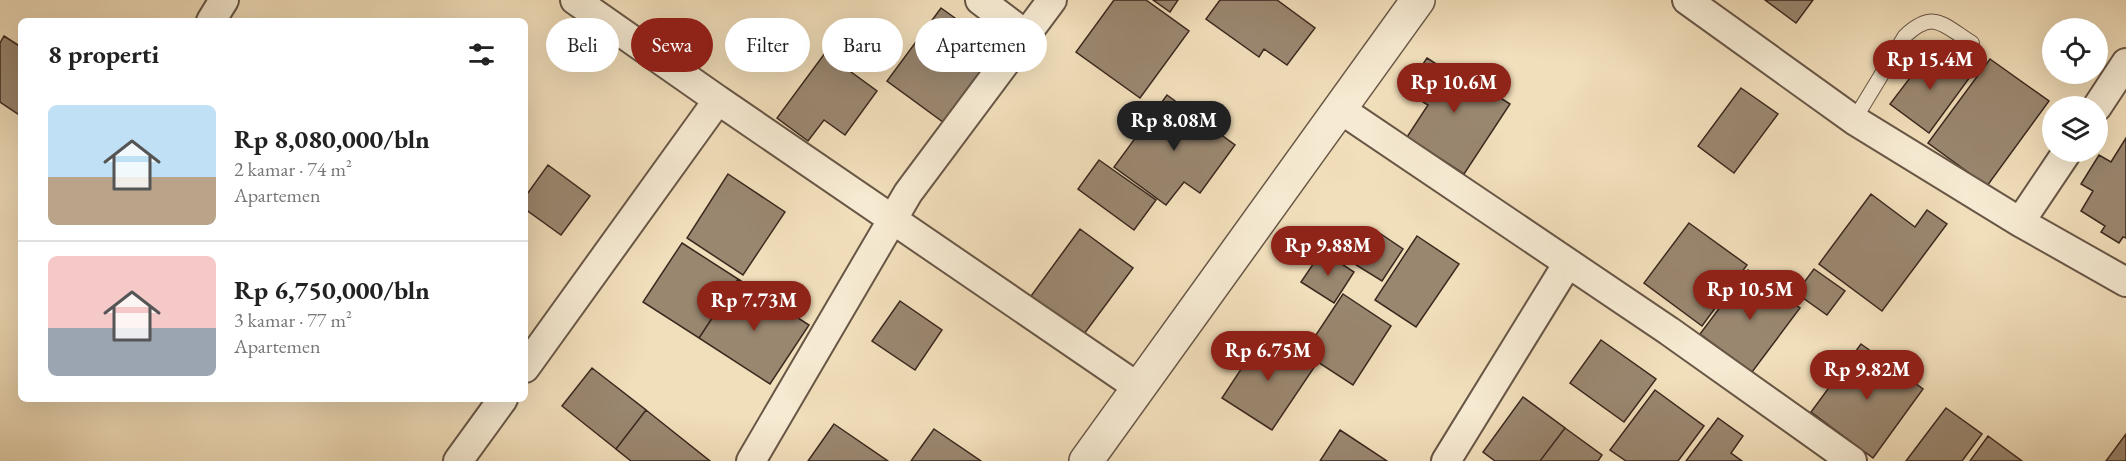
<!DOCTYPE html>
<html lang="id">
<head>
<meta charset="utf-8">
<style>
	:root { --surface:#fff; --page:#f2f2f2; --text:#222; --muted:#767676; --line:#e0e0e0; --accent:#8f2418 }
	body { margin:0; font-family:"EB Garamond",serif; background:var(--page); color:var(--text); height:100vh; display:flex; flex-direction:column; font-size:22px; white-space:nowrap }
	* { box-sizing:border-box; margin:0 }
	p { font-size:20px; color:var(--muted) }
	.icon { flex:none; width:33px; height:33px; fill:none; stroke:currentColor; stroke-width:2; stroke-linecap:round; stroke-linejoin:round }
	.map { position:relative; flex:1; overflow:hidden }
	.panel { position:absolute; left:18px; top:18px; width:510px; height:384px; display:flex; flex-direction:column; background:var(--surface); border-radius:9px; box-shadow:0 6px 24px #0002 }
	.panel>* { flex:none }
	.banner { position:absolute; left:546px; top:18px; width:570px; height:54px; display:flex; gap:12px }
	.buttons { position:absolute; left:2042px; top:18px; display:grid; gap:12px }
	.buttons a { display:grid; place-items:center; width:66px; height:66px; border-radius:50%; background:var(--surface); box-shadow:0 6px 24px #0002; font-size:30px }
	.price { position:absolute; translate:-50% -51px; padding:0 14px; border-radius:21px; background:var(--accent); color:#fff; font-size:20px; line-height:39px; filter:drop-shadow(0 2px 3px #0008) }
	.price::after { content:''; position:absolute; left:50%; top:36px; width:18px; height:14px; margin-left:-9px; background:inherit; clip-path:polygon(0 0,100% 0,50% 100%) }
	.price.selected { background:#222; color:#fff }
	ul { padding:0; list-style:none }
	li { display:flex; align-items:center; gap:18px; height:150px; padding:0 30px }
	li+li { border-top:2px solid var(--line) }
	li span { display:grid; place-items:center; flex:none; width:168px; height:120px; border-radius:9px; color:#555 }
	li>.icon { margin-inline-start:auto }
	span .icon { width:72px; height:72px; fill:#fffc; stroke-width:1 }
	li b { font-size:26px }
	h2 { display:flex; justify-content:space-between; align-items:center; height:72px; padding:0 30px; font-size:26px }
	.chip { padding:0 21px; border-radius:27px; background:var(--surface); box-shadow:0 6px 24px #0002; font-size:21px; line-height:54px }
	.chip.selected { background:var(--accent); color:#fff }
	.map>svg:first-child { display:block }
	.building { fill:#9a8770; stroke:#3b281f; stroke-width:1.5 }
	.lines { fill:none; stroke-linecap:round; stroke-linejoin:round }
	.service-casing { stroke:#685646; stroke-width:16 }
	.minor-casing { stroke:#685646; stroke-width:32 }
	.tertiary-casing { stroke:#685646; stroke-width:36 }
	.service { stroke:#f6ead2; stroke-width:14 }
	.minor { stroke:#f6ead2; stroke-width:28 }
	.tertiary { stroke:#f6ead2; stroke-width:33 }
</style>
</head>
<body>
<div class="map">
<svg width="2126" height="461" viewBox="0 0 2126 461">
	<rect width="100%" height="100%" fill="#f1deba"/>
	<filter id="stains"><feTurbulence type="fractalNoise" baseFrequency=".00333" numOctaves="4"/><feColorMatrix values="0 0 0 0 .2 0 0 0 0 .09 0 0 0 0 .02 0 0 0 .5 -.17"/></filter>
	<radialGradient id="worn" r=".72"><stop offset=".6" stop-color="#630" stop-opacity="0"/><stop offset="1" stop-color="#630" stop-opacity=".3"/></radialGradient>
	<path class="building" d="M1114 0H1146L1189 31 1140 98 1076 52Z
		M1153 0H1178L1170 12Z
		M1220 0H1277L1315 28 1287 65 1264 49 1259 57 1206 19Z
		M1765 0H1813L1796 23Z
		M941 8 1001 51 947 125 887 81Z
		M4 36 21 47V116L0 102V43Z
		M1932 49 1970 77 1929 133 1890 104Z
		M825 53 877 91 845 135 824 120 808 141 777 118Z
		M1427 58 1450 73 1453 67 1510 104 1464 174 1407 137 1428 105 1405 91Z
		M1990 59 2049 101 1987 186 1928 143Z
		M1741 88 1778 114 1734 173 1698 146Z
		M1167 95 1235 145 1200 193 1184 182 1166 205 1114 167Z
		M2126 138V238L2123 237 2119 243 2101 232 2105 226 2081 211 2093 191 2081 184 2099 155 2111 162Z
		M1099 160 1156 200 1134 230 1078 189Z
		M548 165 590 196 561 235 525 209V197Z
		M728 174 785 212 743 275 687 238Z
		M1871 194 1915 227 1927 210 1947 224 1882 311 1819 264Z
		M1689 223 1747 265 1702 326 1644 283Z
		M1080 229 1133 268 1084 334 1031 296Z
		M1375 230 1403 249 1382 281 1353 263Z
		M1417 236 1459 264 1416 327 1375 300Z
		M682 243 738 279 699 338 643 302Z
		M1322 251 1354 272 1334 303 1301 282Z
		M1814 269 1845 291 1827 315 1796 293Z
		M1748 270 1800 308 1752 372 1700 334Z
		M738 279 809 325 770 384 699 338Z
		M1343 294 1391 326 1353 385 1304 353Z
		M900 301 942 330 915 370 872 341Z
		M1265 333 1315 366 1272 430 1222 398Z
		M1601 340 1656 379 1624 422 1570 383Z
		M1861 344 1923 389 1873 458 1811 412Z
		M592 368 646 410 616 449 562 406Z
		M1655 390 1704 426 1678 461H1626L1610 450Z
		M1523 397 1565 428 1540 461H1495L1483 452Z
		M1946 408 1982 434 1962 461H1906Z
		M646 410 710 461H631L616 449Z
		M1718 418 1743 436 1731 453 1742 461H1686Z
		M834 424 888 461H808Z
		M1565 428 1602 455 1598 461H1540Z
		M934 429 981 461H911Z
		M1340 430 1387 461H1320Z
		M2126 434V461H2106Z
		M1988 436 2022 461H1970Z"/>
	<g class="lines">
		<g class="service-casing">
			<path id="service" d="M1854 120 1905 36C1934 9 1943 25 1972 43"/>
		</g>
		<g class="minor-casing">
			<path id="minor" d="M575 0 718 100
				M980 0 1026 35
				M1687 0 1854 120 2020 222 2126 282
				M211 21 224 0
				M2097 107 2126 63
				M1340 109 1669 331 1852 461
				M2020 222 2067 152
				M525 368 718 100 1139 388
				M458 461 503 399
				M751 461 908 193 1052 0
				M1446 461 1568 263"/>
		</g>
		<g class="tertiary-casing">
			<path id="tertiary" d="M1086 461 1418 0"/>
		</g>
		<use href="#service" class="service"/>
		<use href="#minor" class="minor"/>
		<use href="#tertiary" class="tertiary"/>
	</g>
	<rect width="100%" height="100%" filter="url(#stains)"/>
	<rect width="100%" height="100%" fill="url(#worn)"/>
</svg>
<div class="buttons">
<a><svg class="icon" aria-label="locate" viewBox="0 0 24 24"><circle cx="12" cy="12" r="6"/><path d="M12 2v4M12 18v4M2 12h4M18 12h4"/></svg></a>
<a><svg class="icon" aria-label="layers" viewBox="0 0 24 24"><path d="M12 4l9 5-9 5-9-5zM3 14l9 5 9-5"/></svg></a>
</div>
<b class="price" style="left:1930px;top:91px">Rp 15.4M</b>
<b class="price" style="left:1454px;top:114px">Rp 10.6M</b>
<b class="price selected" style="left:1174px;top:152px">Rp 8.08M</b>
<b class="price" style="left:1328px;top:277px">Rp 9.88M</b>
<b class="price" style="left:1750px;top:321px">Rp 10.5M</b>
<b class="price" style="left:754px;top:332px">Rp 7.73M</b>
<b class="price" style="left:1268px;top:382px">Rp 6.75M</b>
<b class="price" style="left:1867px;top:401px">Rp 9.82M</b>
<div class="banner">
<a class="chip">Beli</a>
<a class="chip selected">Sewa</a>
<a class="chip">Filter</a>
<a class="chip">Baru</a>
<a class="chip">Apartemen</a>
</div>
<section class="panel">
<h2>8 properti<svg class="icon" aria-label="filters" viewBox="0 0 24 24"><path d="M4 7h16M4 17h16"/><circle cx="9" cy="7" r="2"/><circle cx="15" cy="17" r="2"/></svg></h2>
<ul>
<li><span style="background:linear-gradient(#bfe0f5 60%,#b9a48a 0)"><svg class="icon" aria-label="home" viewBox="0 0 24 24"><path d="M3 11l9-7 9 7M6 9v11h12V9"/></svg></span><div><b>Rp 8,080,000/bln</b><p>2 kamar · 74 m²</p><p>Apartemen</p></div></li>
<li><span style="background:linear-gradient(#f6c9c9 60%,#9aa5b1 0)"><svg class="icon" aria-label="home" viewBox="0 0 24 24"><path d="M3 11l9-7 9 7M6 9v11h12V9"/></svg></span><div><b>Rp 6,750,000/bln</b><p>3 kamar · 77 m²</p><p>Apartemen</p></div></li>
</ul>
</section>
</div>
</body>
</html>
